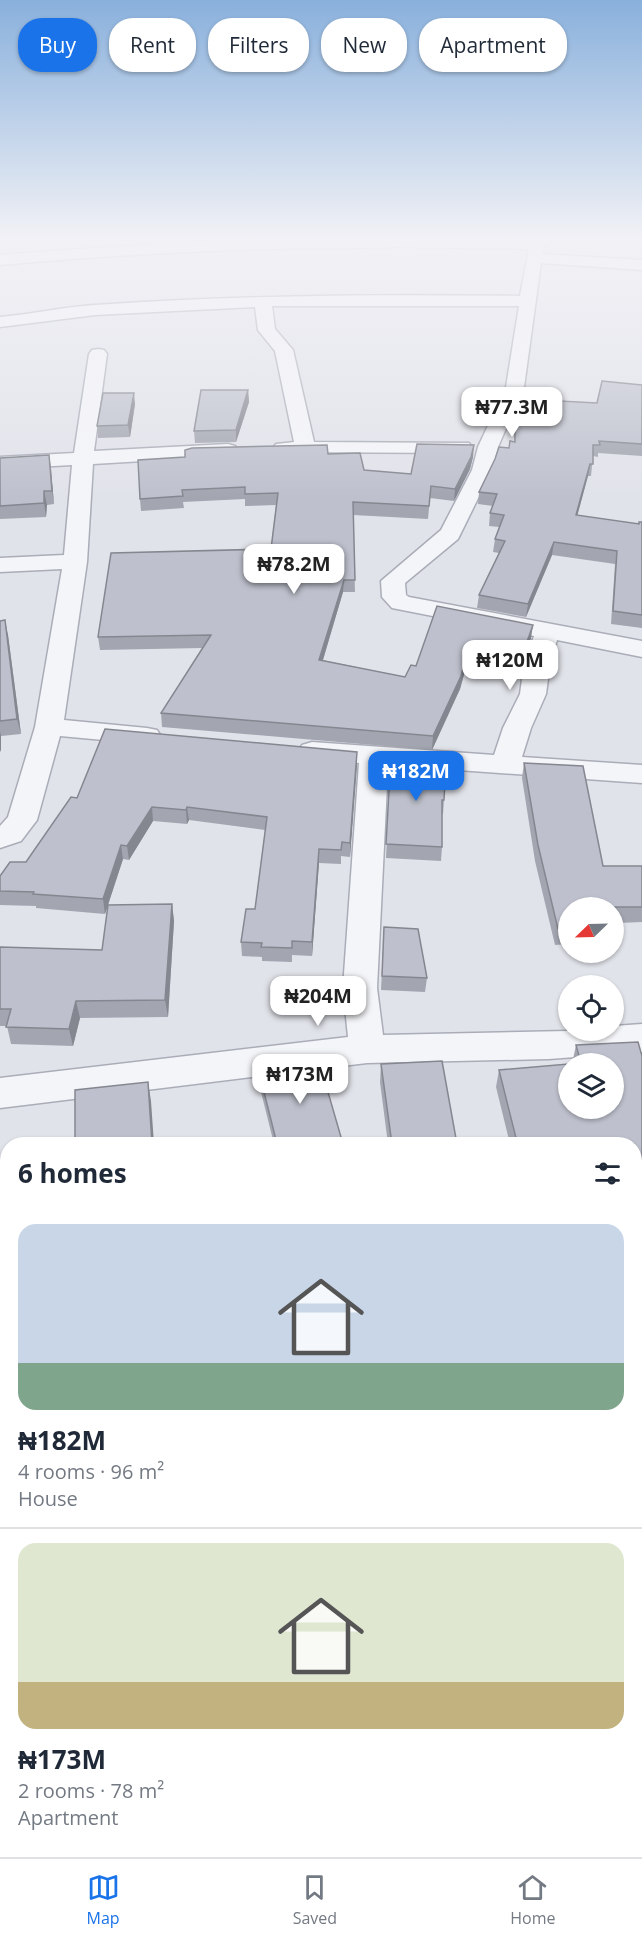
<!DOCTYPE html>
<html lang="en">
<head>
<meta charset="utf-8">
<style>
	:root { --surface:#fff; --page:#f2f2f3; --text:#1f2937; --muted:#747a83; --line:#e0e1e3; --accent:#1a73e8 }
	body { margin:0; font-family:"Open Sans",sans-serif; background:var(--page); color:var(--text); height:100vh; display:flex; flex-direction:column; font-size:22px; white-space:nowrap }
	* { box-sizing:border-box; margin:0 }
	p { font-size:20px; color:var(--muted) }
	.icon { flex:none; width:33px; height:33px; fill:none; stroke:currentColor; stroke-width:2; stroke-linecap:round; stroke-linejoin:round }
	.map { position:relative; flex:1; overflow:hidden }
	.details { position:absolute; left:0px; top:1137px; width:642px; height:720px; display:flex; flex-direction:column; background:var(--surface); border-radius:24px 24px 0 0; box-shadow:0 2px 4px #0004 }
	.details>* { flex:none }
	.guide { position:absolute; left:18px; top:18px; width:606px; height:54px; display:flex; gap:12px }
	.needle { width:39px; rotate:247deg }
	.tools { position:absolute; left:558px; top:897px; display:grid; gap:12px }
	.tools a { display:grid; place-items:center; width:66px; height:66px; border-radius:50%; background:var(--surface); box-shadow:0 2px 4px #0004; font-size:30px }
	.price { position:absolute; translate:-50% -51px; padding:0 14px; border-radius:12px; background:#fff; color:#222; font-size:20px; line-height:39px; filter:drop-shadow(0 2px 3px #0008) }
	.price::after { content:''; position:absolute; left:50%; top:36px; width:18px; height:14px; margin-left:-9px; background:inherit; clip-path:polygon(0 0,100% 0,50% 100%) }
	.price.current { background:var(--accent); color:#fff }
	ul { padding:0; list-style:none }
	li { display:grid; align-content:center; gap:12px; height:318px; padding:0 18px }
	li+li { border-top:2px solid var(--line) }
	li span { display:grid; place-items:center; height:186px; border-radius:18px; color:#555 }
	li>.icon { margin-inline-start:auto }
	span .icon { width:108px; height:108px; fill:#fffc; stroke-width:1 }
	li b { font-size:26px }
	h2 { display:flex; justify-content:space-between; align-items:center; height:72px; padding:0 18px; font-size:26px }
	.chip { padding:0 21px; border-radius:24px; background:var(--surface); box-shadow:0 2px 4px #0004; font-size:21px; line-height:54px }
	.chip.current { background:var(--accent); color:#fff }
	.tab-bar { display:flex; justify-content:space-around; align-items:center; height:84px; border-top:2px solid var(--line); background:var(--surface); font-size:16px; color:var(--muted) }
	.tab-bar a { display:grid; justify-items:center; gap:3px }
	.tab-bar .current { color:var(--accent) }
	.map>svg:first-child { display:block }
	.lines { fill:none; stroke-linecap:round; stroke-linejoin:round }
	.street-casing { stroke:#aaadb8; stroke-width:3 }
	.street { fill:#f4f5f8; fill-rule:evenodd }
	.wall { fill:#a3a6b0 }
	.shaded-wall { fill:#858790 }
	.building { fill:#bec1cd; stroke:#858790; stroke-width:1.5 }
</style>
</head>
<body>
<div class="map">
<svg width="642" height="1857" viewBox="0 0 642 1857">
	<rect width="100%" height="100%" fill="#e1e3ea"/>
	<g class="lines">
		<g class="street-casing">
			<path id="street" d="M336 238 533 240 536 238H551L544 246 542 254 642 260V270L541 263 524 387 498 447 492 470 458 539 405 583 406 595 409 597 642 641V657L557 640 550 664 546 694 531 728 522 757 642 765V783L388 765 377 988 383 1035 614 1030V1026L642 1024V1052L549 1059 367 1063 0 1108V1078L348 1037 343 988 359 763 302 757 298 751 302 745 312 742 494 755 503 728 520 694 524 664 534 636 392 608 382 597 381 581 441 530 472 470 478 447 506 387 519 306H272L275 329 293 350 314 442 469 443 472 447 469 451 462 453 276 452 273 448 276 444 294 442 275 351 258 330 255 307 95 315 0 327V317C32 314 63 307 95 305 237 295 379 294 520 296L529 249C352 244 176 249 0 265V255C112 246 223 240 336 238Z
				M98 349 104 350 107 354 94 451 228 444 235 446 238 450 235 454 228 456 93 464 87 562 64 720 147 728 157 730 161 736 157 742 147 744 60 736 37 820 21 841 0 848V826L8 817 35 727 62 569 0 572V558L64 555 72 465 0 469V457L74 453 89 354 92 350Z
				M642 1418V1464L634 1465V1419Z
				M8 1496V1544L0 1545V1497Z
				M527 1850H585L587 1857H529Z"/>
		</g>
		<use href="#street" class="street"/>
	</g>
	<path class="wall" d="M642 385V456L598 453V457L593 456 591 476H588L577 515 639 524 642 522V628L611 624 615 564 552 555 526 617 477 608 479 595 499 553 493 552 495 539 499 527 489 526 490 513 493 506 478 504 479 492 514 442 515 424 520 425 522 399 597 403Z
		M248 390 249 402 236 442 195 443 194 431Z
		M135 404 130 437 98 438 97 426Z
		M328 454 364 470 411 474 473 457 470 469 454 501 430 498 428 519 353 515 355 592H343L323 660 405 677 416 666 531 638 522 663 520 679 465 671 460 689 432 750 162 727 161 713 202 648 100 650 98 637 271 549 276 505 245 506V499L183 502 184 508 141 511 140 499Z
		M49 455 54 504 47 505 46 517 0 519V458Z
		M0 621 8 635 21 734 1 736 0 752Z
		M357 752 350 857 341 856V864L319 863 312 956 292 955V962L262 961V957L242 956 241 942 255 909 265 830 189 820 187 824 153 821 129 860 123 859 105 914 36 908V906L0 905V891L26 862 77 798Z
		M391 756 423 761 444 800 443 814H442V847L441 861 386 858Z
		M524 763 603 866H642V922L618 923 620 929 616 944H614V908H568V944L555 945 535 861 522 778Z
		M172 904 174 921 168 1017 80 1018 73 1046 11 1044 7 1026H0V947L102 950Z
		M384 927 427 978 425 992 381 990Z
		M576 1045 642 1056V1391L634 1392V1144H510L496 1087 499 1070 614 1064H572Z
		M381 1064 457 1144H388L380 1082Z
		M259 1072 343 1144H274L260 1088Z"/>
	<path class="shaded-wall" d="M248 390 249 402 236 442V430Z
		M134 393 135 404 130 437 128 425Z
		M474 445 473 457 470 469 454 501 455 489Z
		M49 455 51 468 54 504 52 491Z
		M590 464 588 476 574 528 576 515Z
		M44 491 47 505 46 517 44 503Z
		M554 542 552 555 526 617 528 604Z
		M344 580 343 592 319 673V660Z
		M5 620 8 635 21 734 17 719Z
		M533 625 531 638 522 663 524 650Z
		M466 658 465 671 460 689 432 750 433 736Z
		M0 731 1 736V752L0 750Z
		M357 752V766L350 857V843Z
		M152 807 153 821 129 860 127 846Z
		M187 807 189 820 187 824 186 810Z
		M121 845 123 859 105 914 103 899Z
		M319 849V863L312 956V942Z
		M172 904 174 921 168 1017 165 1000Z
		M76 1001 80 1018 73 1046 69 1029Z
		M148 1082 151 1101 154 1144H152Z
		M642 1726V1732L634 1735V1728Z
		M133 1850H137L138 1857H134Z"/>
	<path class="building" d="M602 381 642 385V444L599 441 600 445H593V464H590L576 515 639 524V522H642V615L613 611 617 551 554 542 528 604 479 595 505 541 495 539 504 515 490 513 497 494 479 492 495 459 499 447 509 448 510 441 515 442V424L521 425 522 399 597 403Z
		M201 390H248L236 430 194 431Z
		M103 393H134L128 425 97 426Z
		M417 444 474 445 471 457 455 489 431 486 429 506 353 502 355 580H344L319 660 405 677 411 665 416 666 437 606 533 625 524 650 521 666 466 658 461 676 433 736 161 713 211 635 98 637 111 553 271 549 278 493 245 494V487L182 490 183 496 140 499 138 460 185 457V450L192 448 327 445 328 454 360 453 364 470 411 474Z
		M49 455 52 491H44V503L0 506V458Z
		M5 620 17 719 0 721V621Z
		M105 729 357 752 350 843 342 842 341 850 319 849 312 942 292 941V948L261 947 262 943 241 942 246 909H255L267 817 187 807 186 810 152 807 127 846 121 845 103 899 33 894 34 892 0 891V876L10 862H26L71 797 77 798Z
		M391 756 423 758 421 761 446 763 444 800H442V847L386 844Z
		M524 763 583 766 603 866H642V907H614L620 929H614V908H568V929H558L538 845Z
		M172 904 165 1000 76 1001 69 1029 6 1027 11 1009H0V947L102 950 108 905Z
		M384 927 418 929 427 978 382 976Z
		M638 1042 642 1056V1377H634V1144H526L525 1141 517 1142 499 1070 568 1064V1108H614V1064H579L581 1063 576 1045Z
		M319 1061 343 1144H277L259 1072Z
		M442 1061 457 1144H392L381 1064Z
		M148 1082 152 1144H75V1090Z
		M8 1596V1850H133L134 1857H0V1598Z
		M642 1608V1726L634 1728V1610Z"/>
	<linearGradient id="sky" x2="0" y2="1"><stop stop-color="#89b0dc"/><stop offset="0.48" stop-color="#f2f2f6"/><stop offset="1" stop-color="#f2f2f6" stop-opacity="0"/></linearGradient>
	<rect width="642" height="498" fill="url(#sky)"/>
</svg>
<div class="tools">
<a><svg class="needle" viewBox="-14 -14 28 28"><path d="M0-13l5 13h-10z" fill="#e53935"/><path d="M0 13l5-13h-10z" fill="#747a83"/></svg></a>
<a><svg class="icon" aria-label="locate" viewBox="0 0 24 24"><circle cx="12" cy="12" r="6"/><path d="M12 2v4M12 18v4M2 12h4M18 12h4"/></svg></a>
<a><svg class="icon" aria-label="layers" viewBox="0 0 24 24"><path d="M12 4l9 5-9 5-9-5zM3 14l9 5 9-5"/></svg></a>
</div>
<b class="price" style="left:512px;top:438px">₦77.3M</b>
<b class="price" style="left:294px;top:595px">₦78.2M</b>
<b class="price" style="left:510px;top:691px">₦120M</b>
<b class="price current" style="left:416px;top:802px">₦182M</b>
<b class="price" style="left:318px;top:1027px">₦204M</b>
<b class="price" style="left:300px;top:1105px">₦173M</b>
<div class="guide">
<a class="chip current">Buy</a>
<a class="chip">Rent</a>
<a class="chip">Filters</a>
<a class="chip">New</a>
<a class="chip">Apartment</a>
</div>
<section class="details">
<h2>6 homes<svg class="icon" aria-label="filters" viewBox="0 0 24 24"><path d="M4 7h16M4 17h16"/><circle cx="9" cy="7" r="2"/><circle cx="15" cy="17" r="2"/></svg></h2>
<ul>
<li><span style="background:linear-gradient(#c9d6e8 75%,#7fa58c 0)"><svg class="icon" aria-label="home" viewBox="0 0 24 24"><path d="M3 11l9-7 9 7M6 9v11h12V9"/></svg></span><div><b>₦182M</b><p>4 rooms · 96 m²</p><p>House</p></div></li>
<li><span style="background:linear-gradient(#dfe7d0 75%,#c2b280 0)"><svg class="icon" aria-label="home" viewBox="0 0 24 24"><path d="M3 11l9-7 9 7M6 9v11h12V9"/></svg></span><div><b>₦173M</b><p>2 rooms · 78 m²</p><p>Apartment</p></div></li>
</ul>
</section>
</div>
<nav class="tab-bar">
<a class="current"><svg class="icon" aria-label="map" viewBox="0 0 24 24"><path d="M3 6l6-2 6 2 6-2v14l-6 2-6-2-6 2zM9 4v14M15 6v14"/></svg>Map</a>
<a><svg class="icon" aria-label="saved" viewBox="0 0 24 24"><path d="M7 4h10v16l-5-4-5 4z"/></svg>Saved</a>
<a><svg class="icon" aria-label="home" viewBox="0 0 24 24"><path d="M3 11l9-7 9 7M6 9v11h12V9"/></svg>Home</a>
</nav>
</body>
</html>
